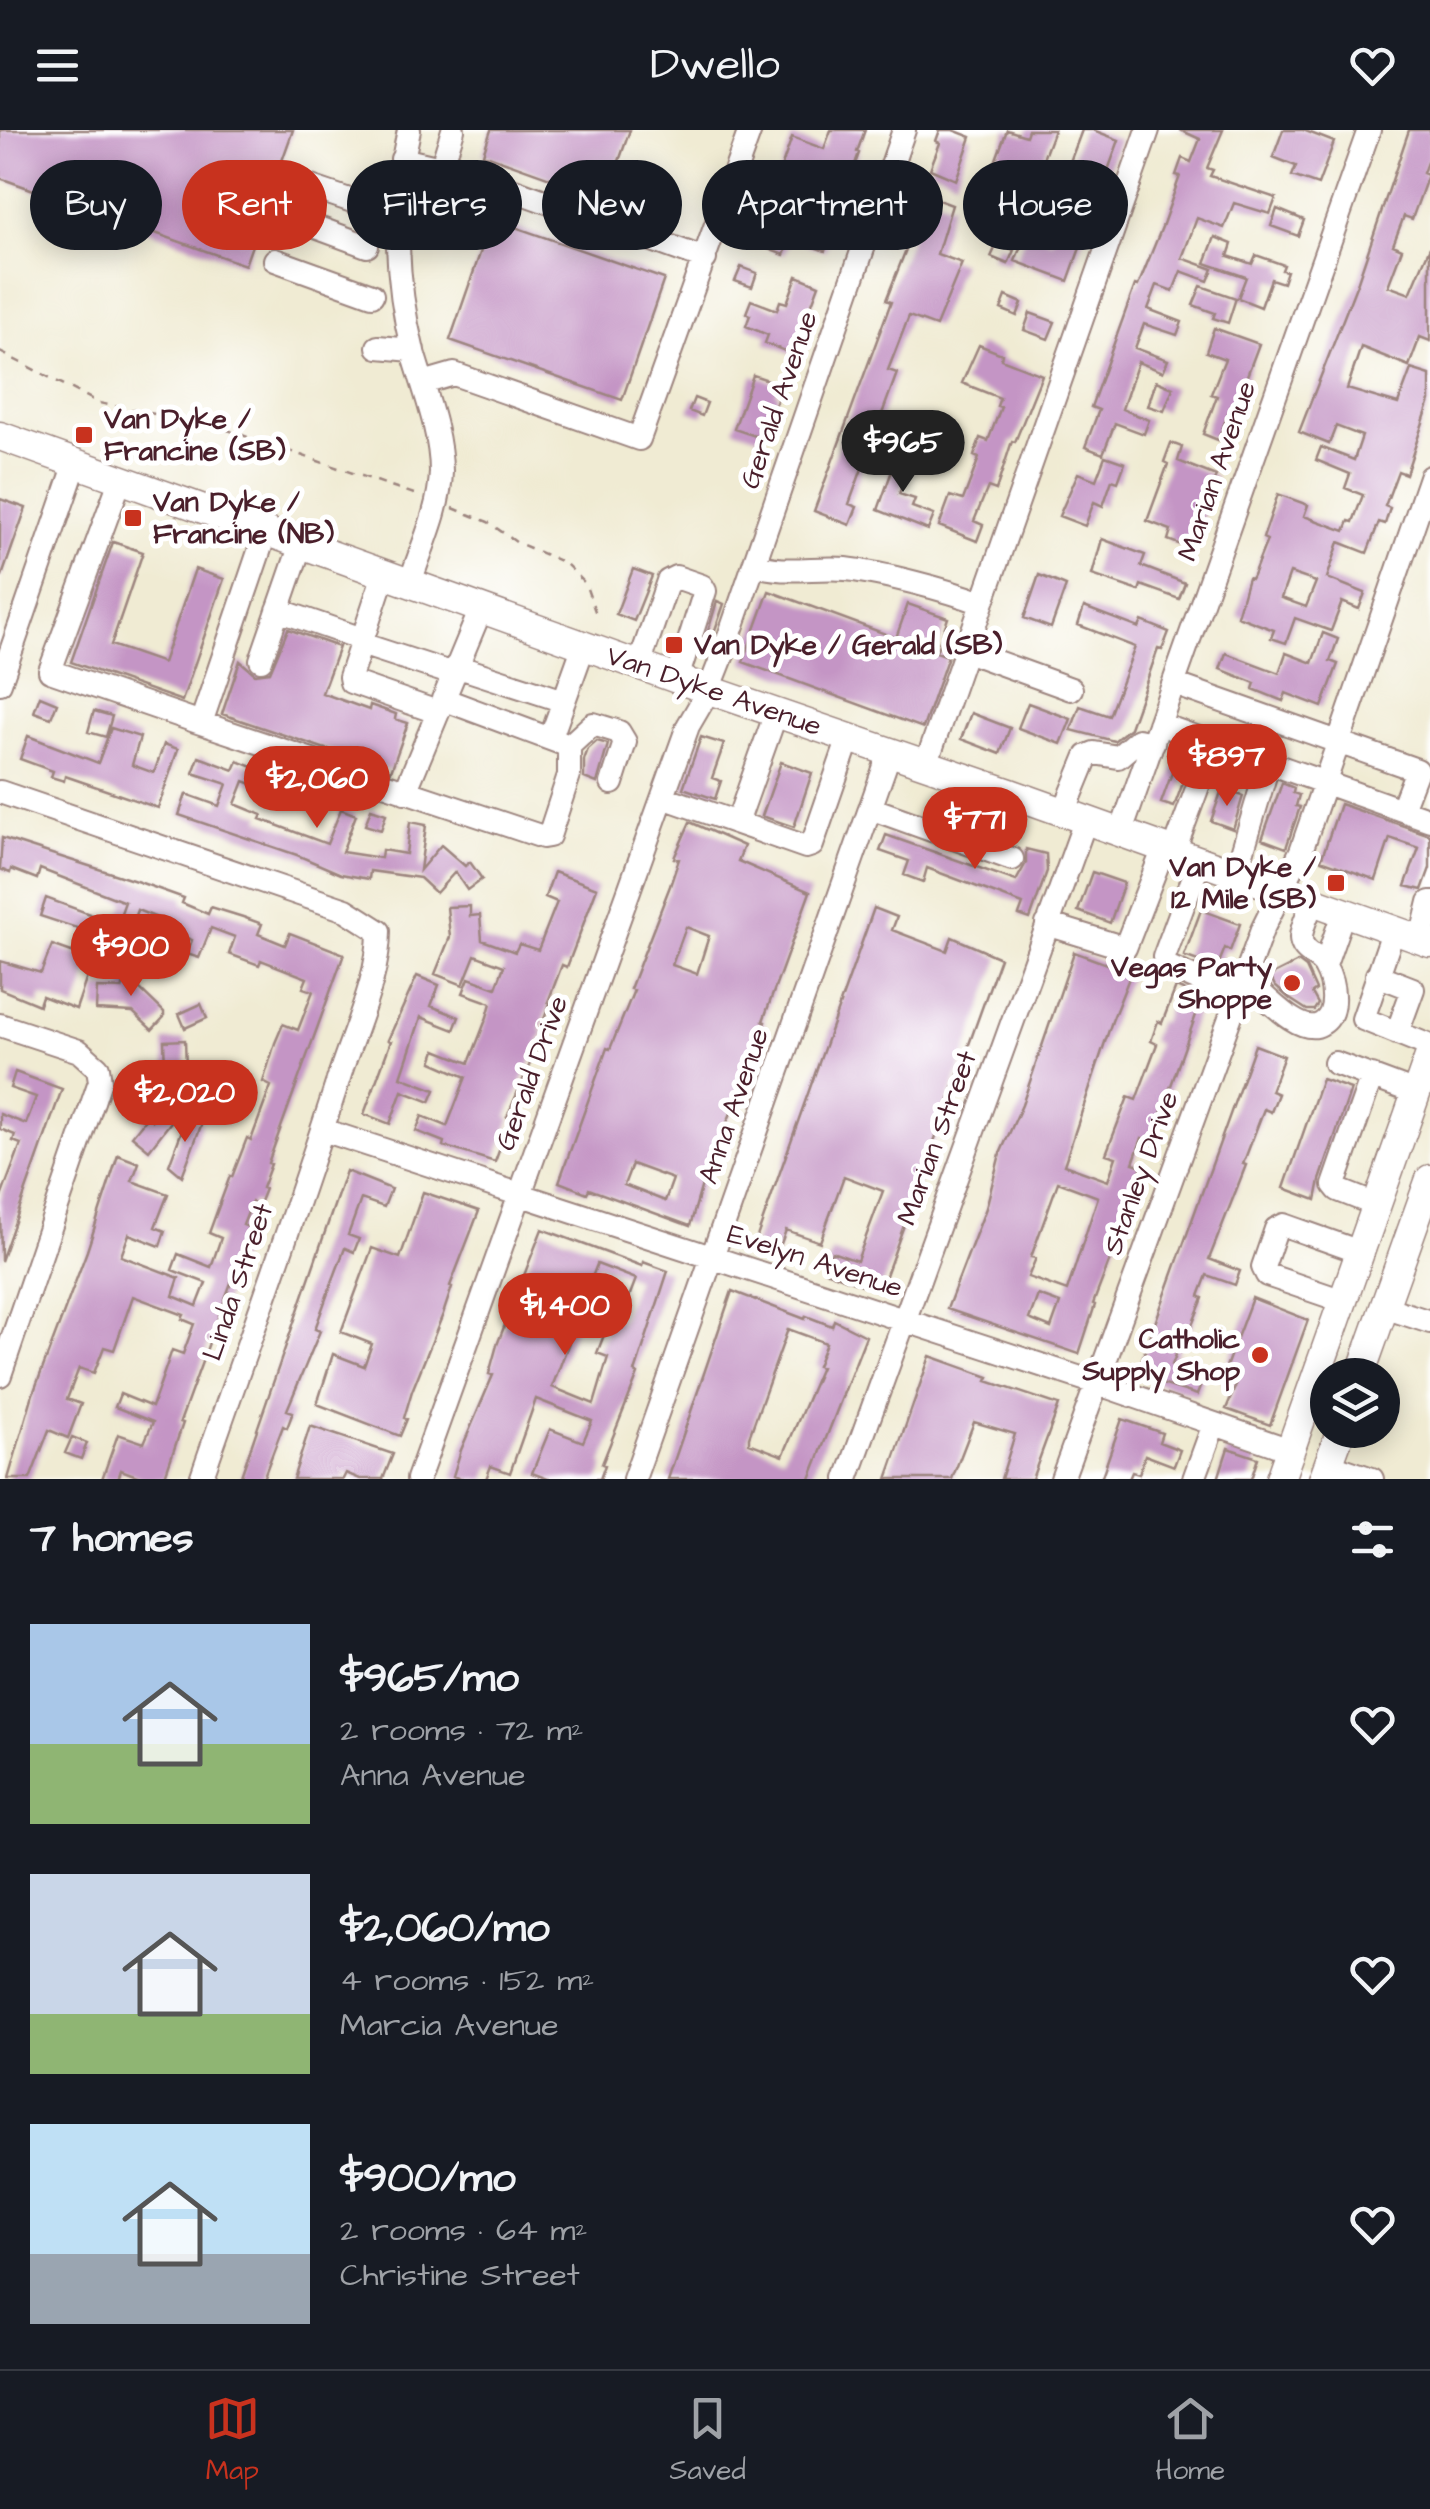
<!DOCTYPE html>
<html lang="en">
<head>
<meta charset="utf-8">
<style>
	:root { --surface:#171b24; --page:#20242c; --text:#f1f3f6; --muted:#9ea1a6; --line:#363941; --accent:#c8321e }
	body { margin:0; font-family:"Architects Daughter",sans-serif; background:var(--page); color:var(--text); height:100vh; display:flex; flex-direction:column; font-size:38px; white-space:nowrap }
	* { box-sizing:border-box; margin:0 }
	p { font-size:32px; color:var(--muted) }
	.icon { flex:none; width:55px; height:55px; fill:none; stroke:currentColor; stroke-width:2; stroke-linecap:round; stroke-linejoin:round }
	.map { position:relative; height:1349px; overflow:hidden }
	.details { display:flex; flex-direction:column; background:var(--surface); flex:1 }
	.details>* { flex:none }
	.banner { position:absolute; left:30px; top:30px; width:1370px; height:90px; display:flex; gap:20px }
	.tools { position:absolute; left:1310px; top:1228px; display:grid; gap:20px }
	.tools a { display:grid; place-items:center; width:90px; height:90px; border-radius:50%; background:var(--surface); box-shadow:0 5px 25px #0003; font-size:50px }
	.price { position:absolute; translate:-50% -85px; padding:0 22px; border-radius:35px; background:var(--accent); color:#fff; font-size:32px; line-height:65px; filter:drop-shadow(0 2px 5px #0008) }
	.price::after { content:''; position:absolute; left:50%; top:60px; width:30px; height:22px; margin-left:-15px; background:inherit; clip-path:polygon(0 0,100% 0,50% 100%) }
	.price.selected { background:#222; color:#fff }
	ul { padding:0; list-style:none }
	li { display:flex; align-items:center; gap:30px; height:250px; padding:0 30px }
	li span { display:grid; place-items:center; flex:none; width:280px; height:200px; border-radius:0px; color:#555 }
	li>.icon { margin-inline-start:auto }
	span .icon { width:120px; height:120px; fill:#fffc; stroke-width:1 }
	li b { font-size:42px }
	h2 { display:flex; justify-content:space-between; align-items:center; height:120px; padding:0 30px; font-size:42px }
	.chip { padding:0 35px; border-radius:45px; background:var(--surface); box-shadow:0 5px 25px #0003; font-size:35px; line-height:90px }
	.chip.selected { background:var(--accent); color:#fff }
	header { display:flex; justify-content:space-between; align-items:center; height:130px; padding:0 30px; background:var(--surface); font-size:45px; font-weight:600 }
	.tabs { display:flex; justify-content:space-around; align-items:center; height:140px; border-top:2px solid var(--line); background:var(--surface); font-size:28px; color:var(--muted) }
	.tabs a { display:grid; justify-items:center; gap:5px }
	.tabs .selected { color:var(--accent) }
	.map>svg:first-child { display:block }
	.building { fill:#c495c5; fill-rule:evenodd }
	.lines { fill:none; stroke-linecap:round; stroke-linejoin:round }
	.minor-casing { stroke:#9d857f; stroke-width:26 }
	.major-casing { stroke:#9d857f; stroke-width:31 }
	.path { stroke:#9d857f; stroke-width:2.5; stroke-dasharray:8 8; stroke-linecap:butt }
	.minor { stroke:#fff; stroke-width:22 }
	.major { stroke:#fff; stroke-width:28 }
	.poi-dot { fill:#c8321e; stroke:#fff; stroke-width:4 }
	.labels { text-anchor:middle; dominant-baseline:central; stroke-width:10; stroke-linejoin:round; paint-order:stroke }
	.street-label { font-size:28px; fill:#4a1f2b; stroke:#fff }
	.poi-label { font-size:28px; font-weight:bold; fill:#4a1f2b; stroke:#fff; text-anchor:start }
</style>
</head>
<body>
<header><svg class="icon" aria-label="menu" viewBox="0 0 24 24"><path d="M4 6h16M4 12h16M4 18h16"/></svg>Dwello<svg class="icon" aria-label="heart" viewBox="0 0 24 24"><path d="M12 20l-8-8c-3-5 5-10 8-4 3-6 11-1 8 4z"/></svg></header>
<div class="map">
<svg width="1430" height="1349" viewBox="0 0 1430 1349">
	<rect width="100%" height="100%" fill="#fff"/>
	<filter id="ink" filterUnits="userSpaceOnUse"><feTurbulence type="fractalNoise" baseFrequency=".01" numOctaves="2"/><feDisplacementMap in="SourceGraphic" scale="20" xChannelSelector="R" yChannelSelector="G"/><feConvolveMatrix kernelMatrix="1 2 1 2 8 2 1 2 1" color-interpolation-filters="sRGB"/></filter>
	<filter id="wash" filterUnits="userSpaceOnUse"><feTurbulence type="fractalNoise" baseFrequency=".0048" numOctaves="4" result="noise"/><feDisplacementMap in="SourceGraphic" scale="40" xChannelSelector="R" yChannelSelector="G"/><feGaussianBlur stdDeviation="2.25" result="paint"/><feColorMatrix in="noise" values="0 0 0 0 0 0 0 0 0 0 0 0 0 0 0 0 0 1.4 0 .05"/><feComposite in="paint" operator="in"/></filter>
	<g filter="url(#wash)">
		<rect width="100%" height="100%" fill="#f0ebd3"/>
		<g id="blocks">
			<path class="building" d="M0 0H293L245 135 0 48Z
				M491 0H630L606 68 483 24Z
				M831 0H865L857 22 859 23 850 48 852 49 825 121 794 110 801 88 765 74 771 57 774 58 792 7 824 19Z
				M940 0H953L971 7 956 50 930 39 940 13 936 11Z
				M1007 0 1026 6 1028 0H1054L1040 37 1045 39 1038 55 992 40Z
				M1082 0H1093L1119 10 1068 151 1015 131 1027 101 1052 111 1076 40 1068 37Z
				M1180 0H1223L1207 38 1213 40 1210 46 1276 68 1270 84 1234 73 1224 98 1197 88 1182 128 1213 139 1208 151 1181 141 1173 161 1157 155 1148 179 1182 192 1177 205 1144 194 1135 218 1168 230 1163 242 1138 232 1122 279 1149 290 1144 304 1115 293 1103 324 1085 317 1099 280 1091 277 1135 155 1138 156 1162 97 1180 46 1176 45 1182 28 1191 32 1200 9Z
				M1283 0H1303L1334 12 1318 55 1292 46 1296 36 1273 27Z
				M1409 0H1430V24L1423 43 1428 45 1412 89 1404 86 1393 115 1402 119 1388 156 1410 164 1430 117V211L1420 207 1409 236 1361 217 1347 259 1398 274 1411 239 1430 245V271L1406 344 1398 341 1385 376 1390 378 1385 394 1379 392 1367 423 1339 412 1327 448 1365 463 1359 479 1342 472 1331 501 1295 488 1286 513 1271 508 1274 500 1237 486 1248 448 1251 449 1253 445 1267 410 1263 408 1278 364 1308 375 1304 386 1345 401 1349 391 1353 392 1363 365 1345 358 1350 344 1316 330 1321 317 1354 330 1362 306 1336 296 1329 314 1299 302 1358 151ZM1290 443 1316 452 1306 477 1281 468Z
				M922 64 952 75 937 124 962 133 936 196 909 186 888 240 897 243 849 374 857 377 850 395 814 381 891 172 886 170 920 84 915 82Z
				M1028 67 1042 72 1037 86 1023 80Z
				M1277 79 1304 90 1298 106 1271 96Z
				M492 89 664 149 622 270 450 210Z
				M774 104 790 110 784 125 768 119Z
				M1215 107 1232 114 1228 126 1252 134 1256 125 1284 135 1282 140 1287 141 1283 153 1271 149 1261 177 1238 168 1246 147 1205 133Z
				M997 114 1014 120 1008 134 991 127Z
				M741 137 757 143 752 157 735 151Z
				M797 146 819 155 793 224 765 213 768 205 746 196 750 185 746 183 751 170 777 180 780 171 787 173Z
				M1201 156 1236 168 1228 193 1213 188 1215 183 1193 175Z
				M1006 166 1022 173 1017 186 1001 179Z
				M1030 183 1055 192 1048 209 1024 200Z
				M1214 198 1259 214 1233 283 1229 281 1218 310 1203 304 1217 266 1211 264 1225 229 1206 222Z
				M979 215 1002 224 1001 229 1042 245 1015 312 1012 311 996 360 988 357 974 391 983 395 977 411 939 396 950 366 963 370 979 328 974 326 980 308 988 311 1001 277 997 276 1000 268 962 253Z
				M753 245 780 254 776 263 779 264 764 309 734 299Z
				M1156 251 1173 258 1164 281 1148 276Z
				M694 268 707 273 702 286 689 281Z
				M1171 313 1182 317 1178 331 1216 346 1192 419 1168 410 1171 400 1147 391 1168 334 1164 332Z
				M900 318 914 323 899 364 915 369 912 377 934 385 928 400 878 380Z
				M1105 326 1125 333 1118 352 1112 350 1103 376 1094 372 1085 396 1059 386 1078 343 1096 350Z
				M0 369 26 378 2 446H0Z
				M1102 409 1145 425 1141 436 1185 453 1179 469 1141 455 1139 461 1092 445Z
				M113 412 143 422 111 515 163 533 195 439 224 449 182 571 71 532Z
				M633 439 652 446 634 491 616 484Z
				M1039 445 1066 456 1051 498 1024 488Z
				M769 461 896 508 908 474 948 488 936 522 948 526 923 598 743 532Z
				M717 471 724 474 708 520 703 518Z
				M1084 477 1139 498 1142 491 1169 502 1162 520 1158 519 1130 598 1114 611 1071 600 1080 576 1109 586 1135 517 1078 495Z
				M288 499 339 517 322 563 369 580 370 575 396 584 395 589 408 593 391 641 222 584 240 531 255 544 270 542Z
				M1323 503 1338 509 1330 531 1338 534 1322 577 1286 563 1283 571 1253 559 1255 553 1220 539 1226 523 1279 543 1286 523 1312 533Z
				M40 566 57 573 51 588 34 582Z
				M1028 573 1071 589 1061 614 1018 598Z
				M94 581 112 586 106 607 88 602Z
				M971 583 1010 598 1000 624 961 609Z
				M111 598 140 607 132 635 154 643 164 614 178 619 158 678 65 646 64 651 51 647 53 641 20 629 28 606 98 633Z
				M701 607 724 614 712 648 721 651 715 669 683 658Z
				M597 611 608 614 597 653 584 648V630L588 619Z
				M199 627 234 640 238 631 253 637 252 640 305 661 308 654 324 660 318 678 283 665 281 670 266 665 268 660 244 651 235 674 262 685 260 689 327 714 341 679 356 685 342 722 381 728 382 720 406 724 410 692 426 695 420 740 441 715 465 736 470 732 482 749 467 760 455 742 436 763 420 748 370 741 369 749 341 744 297 725 179 685 186 664 219 676 227 654 193 643Z
				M781 632 812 643 794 697 762 686Z
				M1174 637 1187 642 1174 677 1161 673Z
				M1282 653 1294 658 1293 663 1299 665 1296 676 1300 677 1286 718 1262 709Z
				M1222 659 1243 666 1233 699 1211 691Z
				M1340 674 1430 705V738L1422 760 1405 756 1419 718 1390 708 1376 750 1321 730Z
				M371 679 386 684 381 700 365 695Z
				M690 692 744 716 738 731 810 762 763 891 765 892 747 944 703 1051 690 1096 589 1059 587 1063 559 1052 607 918 610 919 634 860 630 859 670 756 679 729 674 728ZM686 797 709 806 697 844 672 835ZM632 1034 673 1049 665 1071 624 1055Z
				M886 705 1016 751 1026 733V719L1046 724 1047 741 1030 789 1019 785 1023 774 927 738 923 752 904 745 909 731 880 721Z
				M2 708 139 752 184 768 182 773 208 784 211 777 243 787 262 794 258 804 285 815 290 803 344 824 268 1033 271 1034 262 1058 265 1059 259 1074 252 1072 243 1095 251 1098 180 1292 183 1293 164 1349H145L121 1340 118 1349H102L118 1304 144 1313 153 1292 115 1277 120 1264 152 1277 172 1220 183 1224 194 1194 182 1189 184 1185 133 1166 114 1220 104 1217 94 1243 79 1238 67 1269 81 1274 68 1308 49 1300 30 1349H8L33 1264 87 1121 118 1025 139 1033 132 1051 168 1064 155 1097 165 1101 160 1116 129 1104 121 1126 179 1148 173 1166 197 1176 206 1153 172 1140 178 1124 211 1137 221 1108 209 1103 230 1046 232 1047 247 1008 251 1010 271 956 263 952 275 913 283 894 298 900 313 861 303 858 307 848 261 830 259 835 229 824 235 807 211 798 199 828 187 824 192 810 157 797 160 789 137 780 126 810 94 798 92 803 40 786 46 768 117 794 125 772 40 739 37 749 11 739 10 743 0 739Z
				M554 742 597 758 567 837 562 835 548 872 550 873 540 900 544 901 507 987 511 988 495 1032 443 1016 444 1012 416 1001 422 986 447 996 466 947 432 932 436 920 469 933 487 887 491 873 463 863 469 848 496 858 504 836 475 825 463 855 435 844 450 807 447 777 470 776V786L480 785 482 810 515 822 519 814 538 820 557 772 545 767Z
				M1092 742 1124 753 1110 793 1078 781Z
				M874 778 897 787 892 800 947 821 952 807 1000 828 880 1162 825 1141 832 1122 857 1131 883 1061 844 1046 820 1112 786 1100 776 1127 753 1118Z
				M1201 780 1240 794 1230 821 1225 818 1217 838 1184 826Z
				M52 815 80 825 81 821 95 824 76 879 42 866 39 875 0 859V831L41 843Z
				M1074 822 1131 843 1112 891 1064 1035 1108 1051 1116 1027 1106 1024 1128 967 1136 970 1157 914 1151 911 1158 891 1162 893 1176 857 1202 868 1151 1012 1142 1008 1133 1033 1142 1036 1131 1068 1133 1069 1093 1174 1095 1175 1079 1224 947 1179 986 1078 1000 1024 1022 975ZM1058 1052 1098 1067 1067 1161 1028 1147 1036 1128 1031 1127ZM1038 1165 1060 1173 1051 1198 1029 1189Z
				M131 832 146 837 139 858 164 882V887L152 900 133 882 96 880 97 858 122 859Z
				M1298 832 1306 838 1316 860 1312 863 1318 874 1314 880H1307L1290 869 1275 856 1270 846Z
				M417 846 439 855 431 876 459 887 454 900 421 887 401 947 435 960 430 972 402 961 390 994 364 984 391 911 388 910Z
				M201 874 207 888 185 898 179 884Z
				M185 910 186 937 165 938 164 911Z
				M1255 915 1284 926 1271 961 1278 964 1271 982 1264 979 1243 1034 1246 1035 1209 1129 1240 1141 1235 1155 1207 1145 1199 1166 1203 1168 1186 1210 1182 1209 1172 1235 1204 1247 1197 1265 1136 1246Z
				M211 935 213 950 197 952 196 937Z
				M15 942 62 959 1 1131 0 1070 21 1014 13 1011 15 1005 0 999V984L26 994 36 967 10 958Z
				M1322 949 1351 959 1320 1050 1316 1070 1284 1058Z
				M165 956 183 963 174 988 149 1020 132 1006 148 986 152 990Z
				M187 987 202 993 182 1046 169 1035Z
				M346 1041 391 1059 384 1077 361 1069 348 1105 359 1109 354 1122 345 1118 328 1163 315 1199 320 1201 287 1280 293 1282 287 1298 283 1296 263 1349H240Z
				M423 1062 479 1081 450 1156 452 1157 443 1184 412 1261 404 1288 407 1289 400 1306 317 1274 333 1224 364 1236 372 1214 341 1202 372 1118 400 1128Z
				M542 1099 642 1136 643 1132 668 1141 635 1242 638 1244 602 1334 605 1335 600 1349H548L532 1343 550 1299 583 1312 592 1291 536 1269 510 1343 491 1336 486 1349H460L453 1346 461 1320 493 1245 489 1244 497 1215ZM597 1134 636 1149 620 1191 581 1176ZM578 1189 606 1200 597 1223 608 1227 594 1274 552 1257Z
				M732 1161 805 1189 806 1186 832 1196 834 1190 866 1206 810 1349H668ZM788 1199 826 1213 817 1236 821 1237 783 1326 749 1313V1307Z
				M1252 1168 1308 1190 1270 1295 1226 1279 1236 1255 1221 1250Z
				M930 1226 989 1247 987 1251 1059 1275 1032 1349H1001L1015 1304 974 1292 952 1349H887Z
				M1122 1289 1162 1303 1159 1312 1180 1320 1174 1336 1145 1325 1139 1344 1132 1342 1129 1349H1101Z
				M310 1296 393 1324 383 1349H360L346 1343 343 1349H293Z
				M72 1307 87 1313 81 1329 65 1323Z
				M1228 1318 1258 1328 1251 1349H1218Z"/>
		</g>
	</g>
	<g filter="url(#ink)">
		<use href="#blocks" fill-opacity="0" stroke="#9d857f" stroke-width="2.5"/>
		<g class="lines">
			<g class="minor-casing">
				<path id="minor" d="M409 0C392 72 395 150 413 222 424 260 441 302 441 342 440 380 421 418 410 453
					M402 29 475 46 705 129
					M442 36 453 0
					M302 54 367 76
					M291 88 367 116
					M275 130 372 165
					M378 217 413 220
					M423 253 454 244 639 309 750 0
					M121 348 50 541 201 593 266 401
					M754 434C784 445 815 436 846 439 882 443 948 460 982 473
					M384 444 350 547 351 552 437 582
					M278 480 362 509
					M361 514 453 544
					M966 521 1071 559
					M261 530 301 414
					M639 535 668 451 676 447 702 456 705 461 677 549
					M456 536 564 571
					M0 553 76 333
					M1174 554 1417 640 1402 679
					M201 593 543 707 549 706 569 645V616L443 569
					M1159 594 1430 690
					M551 607 584 515
					M569 616 593 594 619 602 625 612 612 653
					M926 634 1148 0
					M0 662 346 780 379 801C379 847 355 898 341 941 298 1078 248 1213 201 1349
					M405 662 481 479
					M663 667 806 717 812 715 849 608
					M870 678 1012 729
					M1064 682 1087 626 1094 623 1118 627 1138 610 1153 613
					M737 693 776 583
					M1121 702 1369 0
					M990 721 1010 663
					M1174 721 1214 613
					M1200 730 1164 827 1167 836 1237 867
					M1236 743 1269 632
					M1047 794 1125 818 1164 718
					M1394 799 1363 889 1430 916
					M1421 809 1430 772
					M1325 835 1344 781
					M1377 845 1413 859 1397 903
					M1244 848C1262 862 1299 907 1321 894 1339 884 1334 853 1325 837 1320 826 1301 823 1301 808 1301 796 1310 781 1313 770
					M0 895 79 921 98 938 100 951 0 1245
					M1335 933 1416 963
					M1372 946 1334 1055 1338 1060 1376 1075
					M323 1000 1096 1253 1290 1320
					M1343 1171 1267 1145 1263 1137 1276 1099 1284 1095 1360 1122
					M1384 1177 1430 1192
					M1328 1334 1372 1349
					M418 1349 688 596 709 560 722 527 904 0
					M634 1349 890 622
					M847 1349 1086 689
					M1062 1349 1262 800 1301 721 1430 347
					M1194 1349 1214 1294"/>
			</g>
			<g class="major-casing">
				<path id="major" d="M0 306 677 549 1010 663 1430 813
					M1360 1245 1430 1049
					M1280 1349 1430 924
					M1323 1349 1341 1300"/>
			</g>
			<path class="path" d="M0 222 99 273 216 296 417 365
				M453 378 488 392 516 412 565 433 585 453 596 484"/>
			<use href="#minor" class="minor"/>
			<use href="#major" class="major"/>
		</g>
	</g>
	<g class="poi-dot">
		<rect x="74" y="295" width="20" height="20" rx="5"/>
		<rect x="123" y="378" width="20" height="20" rx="5"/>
		<rect x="664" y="505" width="20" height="20" rx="5"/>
		<rect x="1326" y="743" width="20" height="20" rx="5"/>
		<circle cx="1292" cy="853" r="10"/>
		<circle cx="1260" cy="1225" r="10"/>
	</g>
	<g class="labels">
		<g class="street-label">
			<text transform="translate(779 270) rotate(-71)">Gerald Avenue</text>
			<text transform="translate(1217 341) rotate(-71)">Marian Avenue</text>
			<text transform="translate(714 561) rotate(19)">Van Dyke Avenue</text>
			<text transform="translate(532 943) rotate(-70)">Gerald Drive</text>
			<text transform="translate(734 976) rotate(-71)">Anna Avenue</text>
			<text transform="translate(937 1008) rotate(-70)">Marian Street</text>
			<text transform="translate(1141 1043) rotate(-70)">Stanley Drive</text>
			<text transform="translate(815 1131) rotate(18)">Evelyn Avenue</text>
			<text transform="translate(238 1152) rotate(-71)">Linda Street</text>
		</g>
		<g class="poi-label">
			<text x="104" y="289">Van Dyke /<tspan x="104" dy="32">Francine (SB)</tspan></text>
			<text x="153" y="372">Van Dyke /<tspan x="153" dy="32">Francine (NB)</tspan></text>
			<text x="694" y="515">Van Dyke / Gerald (SB)</text>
			<text x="1316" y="737" text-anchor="end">Van Dyke /<tspan x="1316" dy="32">12 Mile (SB)</tspan></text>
			<text x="1272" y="837" text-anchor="end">Vegas Party<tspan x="1272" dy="32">Shoppe</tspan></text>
			<text x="1240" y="1209" text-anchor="end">Catholic<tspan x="1240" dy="32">Supply Shop</tspan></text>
		</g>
	</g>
</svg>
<div class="tools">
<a><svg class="icon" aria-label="layers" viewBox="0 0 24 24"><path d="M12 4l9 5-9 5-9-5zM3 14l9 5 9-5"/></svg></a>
</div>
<b class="price selected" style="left:903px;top:365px">$965</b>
<b class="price" style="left:1227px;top:679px">$897</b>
<b class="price" style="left:317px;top:701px">$2,060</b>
<b class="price" style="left:975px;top:742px">$771</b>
<b class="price" style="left:131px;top:869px">$900</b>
<b class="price" style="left:185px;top:1015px">$2,020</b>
<b class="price" style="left:565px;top:1228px">$1,400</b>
<div class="banner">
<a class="chip">Buy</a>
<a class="chip selected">Rent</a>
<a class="chip">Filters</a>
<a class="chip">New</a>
<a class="chip">Apartment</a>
<a class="chip">House</a>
</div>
</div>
<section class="details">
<h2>7 homes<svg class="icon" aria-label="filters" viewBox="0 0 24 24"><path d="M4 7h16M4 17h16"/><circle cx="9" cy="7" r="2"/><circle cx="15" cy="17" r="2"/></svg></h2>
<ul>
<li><span style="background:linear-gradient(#a9c7e8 60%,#8fb573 0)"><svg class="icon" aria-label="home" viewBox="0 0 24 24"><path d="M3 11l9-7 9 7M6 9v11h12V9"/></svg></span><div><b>$965/mo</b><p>2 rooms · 72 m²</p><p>Anna Avenue</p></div><svg class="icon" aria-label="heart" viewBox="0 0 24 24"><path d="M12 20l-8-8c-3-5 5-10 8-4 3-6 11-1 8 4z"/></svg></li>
<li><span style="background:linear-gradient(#c9d6e8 70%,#8fb573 0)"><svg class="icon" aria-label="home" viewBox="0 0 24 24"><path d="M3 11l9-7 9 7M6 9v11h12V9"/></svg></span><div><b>$2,060/mo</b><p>4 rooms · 152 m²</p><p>Marcia Avenue</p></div><svg class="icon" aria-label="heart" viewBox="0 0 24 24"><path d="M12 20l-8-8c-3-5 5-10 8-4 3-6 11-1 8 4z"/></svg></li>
<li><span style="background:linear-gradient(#bfe0f5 65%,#9aa5b1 0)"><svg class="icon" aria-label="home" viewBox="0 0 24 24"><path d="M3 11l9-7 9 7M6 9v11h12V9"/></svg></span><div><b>$900/mo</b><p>2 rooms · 64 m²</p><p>Christine Street</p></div><svg class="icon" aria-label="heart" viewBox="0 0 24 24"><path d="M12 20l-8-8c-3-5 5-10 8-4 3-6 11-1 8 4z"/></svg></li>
</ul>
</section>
<nav class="tabs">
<a class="selected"><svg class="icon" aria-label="map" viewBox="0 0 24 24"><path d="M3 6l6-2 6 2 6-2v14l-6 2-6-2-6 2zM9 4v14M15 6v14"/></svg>Map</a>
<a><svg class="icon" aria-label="saved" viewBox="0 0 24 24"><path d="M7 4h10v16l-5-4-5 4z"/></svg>Saved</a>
<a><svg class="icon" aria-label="home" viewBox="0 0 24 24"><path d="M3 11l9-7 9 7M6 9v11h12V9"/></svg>Home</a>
</nav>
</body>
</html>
